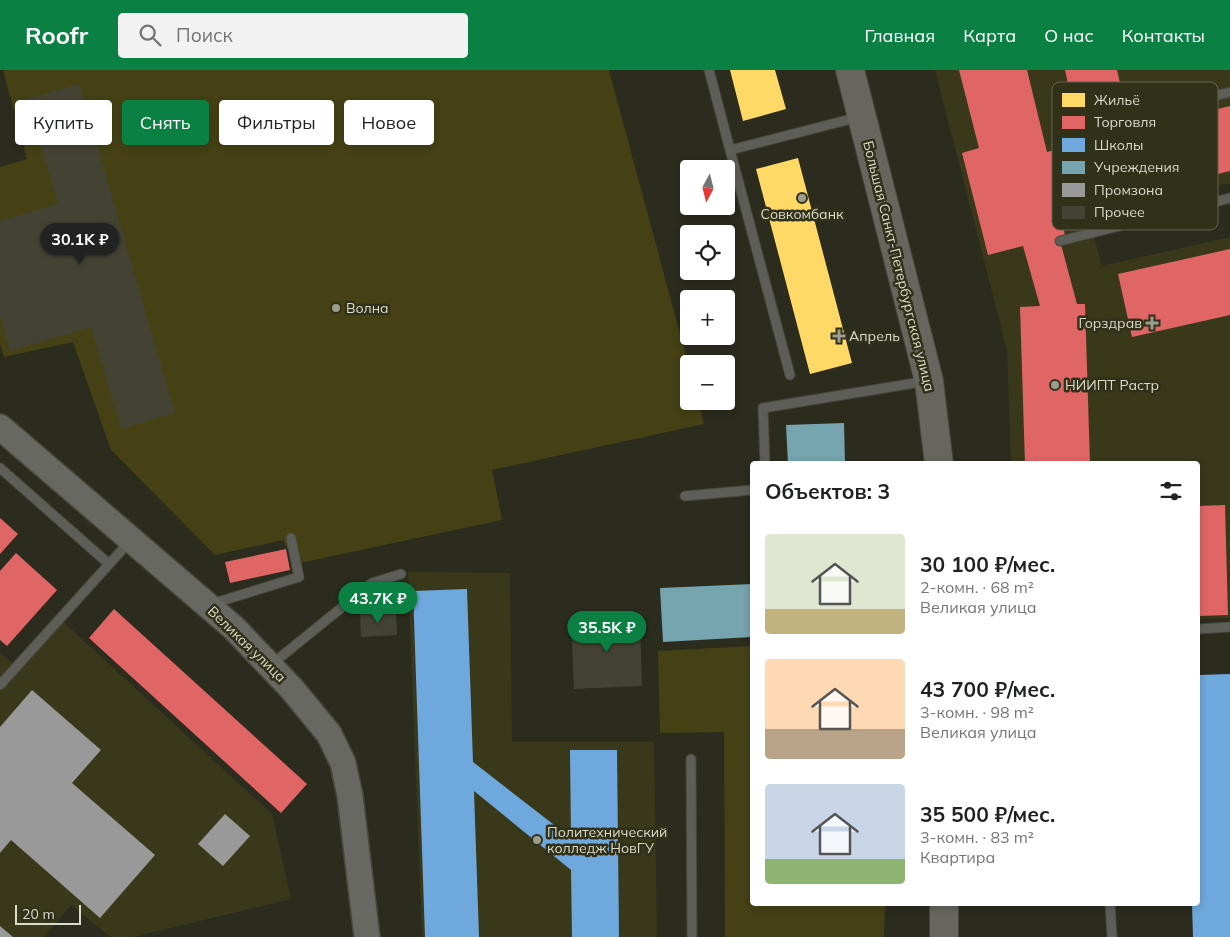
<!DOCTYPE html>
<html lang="ru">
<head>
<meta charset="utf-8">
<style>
	:root { --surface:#fff; --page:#f2f2f2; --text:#202124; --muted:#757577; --accent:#0b8043 }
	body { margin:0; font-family:Mulish,sans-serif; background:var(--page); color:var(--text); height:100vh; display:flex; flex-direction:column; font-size:19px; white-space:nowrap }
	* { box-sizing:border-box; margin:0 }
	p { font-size:16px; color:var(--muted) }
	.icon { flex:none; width:28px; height:28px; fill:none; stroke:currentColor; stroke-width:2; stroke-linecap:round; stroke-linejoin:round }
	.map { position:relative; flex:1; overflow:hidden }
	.drawer { position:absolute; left:750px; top:391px; width:450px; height:445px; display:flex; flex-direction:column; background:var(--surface); border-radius:5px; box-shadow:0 2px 8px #0003 }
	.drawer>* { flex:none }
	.top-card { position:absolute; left:15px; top:30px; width:475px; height:45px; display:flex; gap:10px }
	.needle { width:32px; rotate:187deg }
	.controls { position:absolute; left:680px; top:90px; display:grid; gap:10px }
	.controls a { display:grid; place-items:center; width:55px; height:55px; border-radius:5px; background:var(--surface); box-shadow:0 2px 8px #0003; font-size:25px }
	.scale { position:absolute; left:15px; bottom:12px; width:66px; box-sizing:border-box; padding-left:5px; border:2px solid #dbdbcc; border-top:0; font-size:14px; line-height:18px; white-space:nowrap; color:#dbdbcc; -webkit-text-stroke:4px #313018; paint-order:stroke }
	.price { position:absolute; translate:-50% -42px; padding:0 11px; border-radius:18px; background:var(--accent); color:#fff; font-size:16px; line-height:32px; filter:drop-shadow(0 1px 2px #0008) }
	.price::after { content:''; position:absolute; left:50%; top:30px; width:15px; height:11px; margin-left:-8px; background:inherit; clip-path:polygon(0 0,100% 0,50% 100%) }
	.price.active { background:#222; color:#fff }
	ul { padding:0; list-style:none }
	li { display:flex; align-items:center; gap:15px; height:125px; padding:0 15px }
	li span { display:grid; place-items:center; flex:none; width:140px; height:100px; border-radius:5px; color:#555 }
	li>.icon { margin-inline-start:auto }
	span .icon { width:60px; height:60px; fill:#fffc; stroke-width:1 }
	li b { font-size:21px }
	h2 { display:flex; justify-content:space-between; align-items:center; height:60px; padding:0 15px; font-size:21px }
	.pill { padding:0 18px; border-radius:5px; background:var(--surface); box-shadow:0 2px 8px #0003; font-size:18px; line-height:45px }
	.pill.active { background:var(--accent); color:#fff }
	header { display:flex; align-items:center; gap:30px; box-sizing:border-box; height:70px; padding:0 25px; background:var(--accent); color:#fff }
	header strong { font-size:24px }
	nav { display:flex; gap:28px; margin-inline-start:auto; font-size:18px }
	.search { width:350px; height:45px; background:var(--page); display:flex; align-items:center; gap:12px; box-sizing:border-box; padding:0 18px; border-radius:5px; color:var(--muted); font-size:19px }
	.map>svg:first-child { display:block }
	.built { fill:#3a381b }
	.green { fill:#454115 }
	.homes { fill:#ffd966 }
	.shops { fill:#e06666 }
	.schools { fill:#6fa8dc }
	.public { fill:#76a5af }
	.industry { fill:#999 }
	.building { fill:#444333 }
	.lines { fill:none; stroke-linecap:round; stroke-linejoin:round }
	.service-casing { stroke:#46463b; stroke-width:11 }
	.secondary-casing { stroke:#46463b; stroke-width:28 }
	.primary-casing { stroke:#46463b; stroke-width:30 }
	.service { stroke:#5e5e59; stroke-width:9 }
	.secondary { stroke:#686862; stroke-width:25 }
	.primary { stroke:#66665f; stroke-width:28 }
	.poi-dot { fill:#9d9d8f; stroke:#313018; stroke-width:2 }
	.labels { text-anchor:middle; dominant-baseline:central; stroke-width:5; stroke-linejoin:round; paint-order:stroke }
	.poi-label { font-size:14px; fill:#dbdbcc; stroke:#313018; text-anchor:start }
	.street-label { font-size:14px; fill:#dbdbcc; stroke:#313018 }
	.key { fill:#313018; stroke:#64634e; stroke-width:1 }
	.key-label { font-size:14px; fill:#dbdbcc }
</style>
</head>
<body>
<header>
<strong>Roofr</strong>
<div class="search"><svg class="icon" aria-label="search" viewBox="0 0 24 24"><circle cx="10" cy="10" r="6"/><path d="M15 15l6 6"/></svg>Поиск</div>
<nav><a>Главная</a><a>Карта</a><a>О нас</a><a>Контакты</a></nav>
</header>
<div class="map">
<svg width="1230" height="867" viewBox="0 0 1230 867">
	<rect width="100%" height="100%" fill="#2b2b1e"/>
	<path class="built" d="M935 0H1230V113L1089 149 1102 196 1230 167V548L1198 549V394H1011L1007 280Z
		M408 502 510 503 512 672H654L657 867H422Z
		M58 547 272 744 291 829 133 867H110L71 835 44 867H0V583L14 595Z"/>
	<path class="green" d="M3 0H609L689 297V331H698L704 354 492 400 502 450 295 494 283 470 215 485 111 380 73 272 4 287 0 274V97L27 89Z
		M752 576V834H885L884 867H725L724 662 660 663 658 581Z"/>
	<path class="homes" d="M730 0H775L786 39 743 51Z
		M798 88 852 293 810 304 756 99Z"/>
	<path class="shops" d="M959 0H1027L1047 82 1230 36V101L1060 143 1065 165 1059 167 1077 234H1085L1090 394H1025L1020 237 1040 236 1023 176 988 185 962 83 979 78Z
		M1065 0H1117L1123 26 1073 37Z
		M1230 179V245L1132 267 1118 204Z
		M1225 435 1228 545 1198 546V436Z
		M0 448 18 464 0 484Z
		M286 479 290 500 230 513 225 492Z
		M16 483 57 520 7 576 0 570V501Z
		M114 539 307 714 281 743 89 568Z"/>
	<path class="schools" d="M467 519 473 692 571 768 570 680H617L619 867H572L571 800 474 721 479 867H425L413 521Z
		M1230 604V867H1193L1192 834H1198V605Z"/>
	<path class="public" d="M844 353 845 394H788L786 355Z
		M752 514V567L663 572 660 518Z"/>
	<path class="industry" d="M32 620 101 680 72 713 155 785 100 848 11 770 0 783V657Z
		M225 744 250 766 223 796 198 774Z
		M0 856 13 867H0Z"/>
	<path class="building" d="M79 14 175 343 121 359 91 257 10 281 0 246V151L58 134 27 29Z
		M396 541 397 565 361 567 360 543Z
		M640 547 642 616 574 619 571 550Z"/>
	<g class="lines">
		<g class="service-casing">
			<path id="service" d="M709 0 730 80 859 47
				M1140 45 1230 22
				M730 80 790 305
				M1060 171 1230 128
				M765 394 763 338 927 311
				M0 398 109 494
				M685 426 752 420
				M211 534 299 507 291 468
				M1198 559 1230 557
				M272 594 372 513 401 504
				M0 615 130 471
				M691 689 692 867
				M1110 834 1112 867"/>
		</g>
		<g class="secondary-casing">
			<path id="secondary" d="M0 357 234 558 292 619 329 664 343 693 350 726 367 867"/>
		</g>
		<g class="primary-casing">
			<path id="primary" d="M850 0 929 311 939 394
				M944 867V834"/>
		</g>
		<use href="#service" class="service"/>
		<use href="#secondary" class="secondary"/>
		<use href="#primary" class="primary"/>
	</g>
	<g class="poi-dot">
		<circle cx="802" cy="128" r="5"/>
		<circle cx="336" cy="238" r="5"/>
		<path d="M1149.5 245.5h5v5h5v5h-5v5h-5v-5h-5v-5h5z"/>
		<path d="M836.5 258.5h5v5h5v5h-5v5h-5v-5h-5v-5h5z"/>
		<circle cx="1055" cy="315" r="5"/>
		<circle cx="537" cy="770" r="5"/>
	</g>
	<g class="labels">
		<g class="poi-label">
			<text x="802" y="144" text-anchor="middle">Совкомбанк</text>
			<text x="346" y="238">Волна</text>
			<text x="1142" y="253" text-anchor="end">Горздрав</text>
			<text x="849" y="266">Апрель</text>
			<text x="1065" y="315">НИИПТ Растр</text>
			<text x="547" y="762">Политехнический<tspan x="547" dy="16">колледж НовГУ</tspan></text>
		</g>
		<g class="street-label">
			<text transform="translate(899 196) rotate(76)">Большая Санкт-Петербургская улица</text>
			<text transform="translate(247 574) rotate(44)">Великая улица</text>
		</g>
	</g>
	<rect x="1052" y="12" width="166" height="148" rx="8" class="key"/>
	<rect x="1062" y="23" width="23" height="14" fill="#ffd966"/>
	<rect x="1062" y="46" width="23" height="13" fill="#e06666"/>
	<rect x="1062" y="68" width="23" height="14" fill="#6fa8dc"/>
	<rect x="1062" y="91" width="23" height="13" fill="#76a5af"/>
	<rect x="1062" y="113" width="23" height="14" fill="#999"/>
	<rect x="1062" y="136" width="23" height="13" fill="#444333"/>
	<g class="key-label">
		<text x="1094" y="35">Жильё</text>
		<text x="1094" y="57">Торговля</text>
		<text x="1094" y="80">Школы</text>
		<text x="1094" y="102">Учреждения</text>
		<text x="1094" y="125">Промзона</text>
		<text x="1094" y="147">Прочее</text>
	</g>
</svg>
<div class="controls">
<a><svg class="needle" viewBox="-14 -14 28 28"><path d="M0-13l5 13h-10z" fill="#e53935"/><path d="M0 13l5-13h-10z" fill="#757577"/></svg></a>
<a><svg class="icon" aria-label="locate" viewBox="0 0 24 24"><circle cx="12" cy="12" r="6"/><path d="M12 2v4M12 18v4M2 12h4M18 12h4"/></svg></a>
<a>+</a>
<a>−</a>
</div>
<div class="scale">20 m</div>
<b class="price active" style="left:80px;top:195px">30.1K ₽</b>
<b class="price" style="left:378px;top:554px">43.7K ₽</b>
<b class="price" style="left:607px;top:583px">35.5K ₽</b>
<div class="top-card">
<a class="pill">Купить</a>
<a class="pill active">Снять</a>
<a class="pill">Фильтры</a>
<a class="pill">Новое</a>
</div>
<section class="drawer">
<h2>Объектов: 3<svg class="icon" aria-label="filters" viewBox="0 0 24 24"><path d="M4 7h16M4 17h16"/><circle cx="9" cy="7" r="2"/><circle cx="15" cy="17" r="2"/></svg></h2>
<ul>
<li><span style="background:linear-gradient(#dfe7d0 75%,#c2b280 0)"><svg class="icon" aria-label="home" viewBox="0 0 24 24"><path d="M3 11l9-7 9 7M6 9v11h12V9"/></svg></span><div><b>30 100 ₽/мес.</b><p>2-комн. · 68 m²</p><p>Великая улица</p></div></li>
<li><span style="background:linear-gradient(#ffd9b3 70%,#b9a48a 0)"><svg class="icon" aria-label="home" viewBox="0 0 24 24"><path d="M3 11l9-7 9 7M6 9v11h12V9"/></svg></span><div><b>43 700 ₽/мес.</b><p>3-комн. · 98 m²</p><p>Великая улица</p></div></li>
<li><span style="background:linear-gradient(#c9d6e8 75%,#8fb573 0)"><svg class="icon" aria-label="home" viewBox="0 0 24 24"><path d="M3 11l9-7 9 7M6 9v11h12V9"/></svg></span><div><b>35 500 ₽/мес.</b><p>3-комн. · 83 m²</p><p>Квартира</p></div></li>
</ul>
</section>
</div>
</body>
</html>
